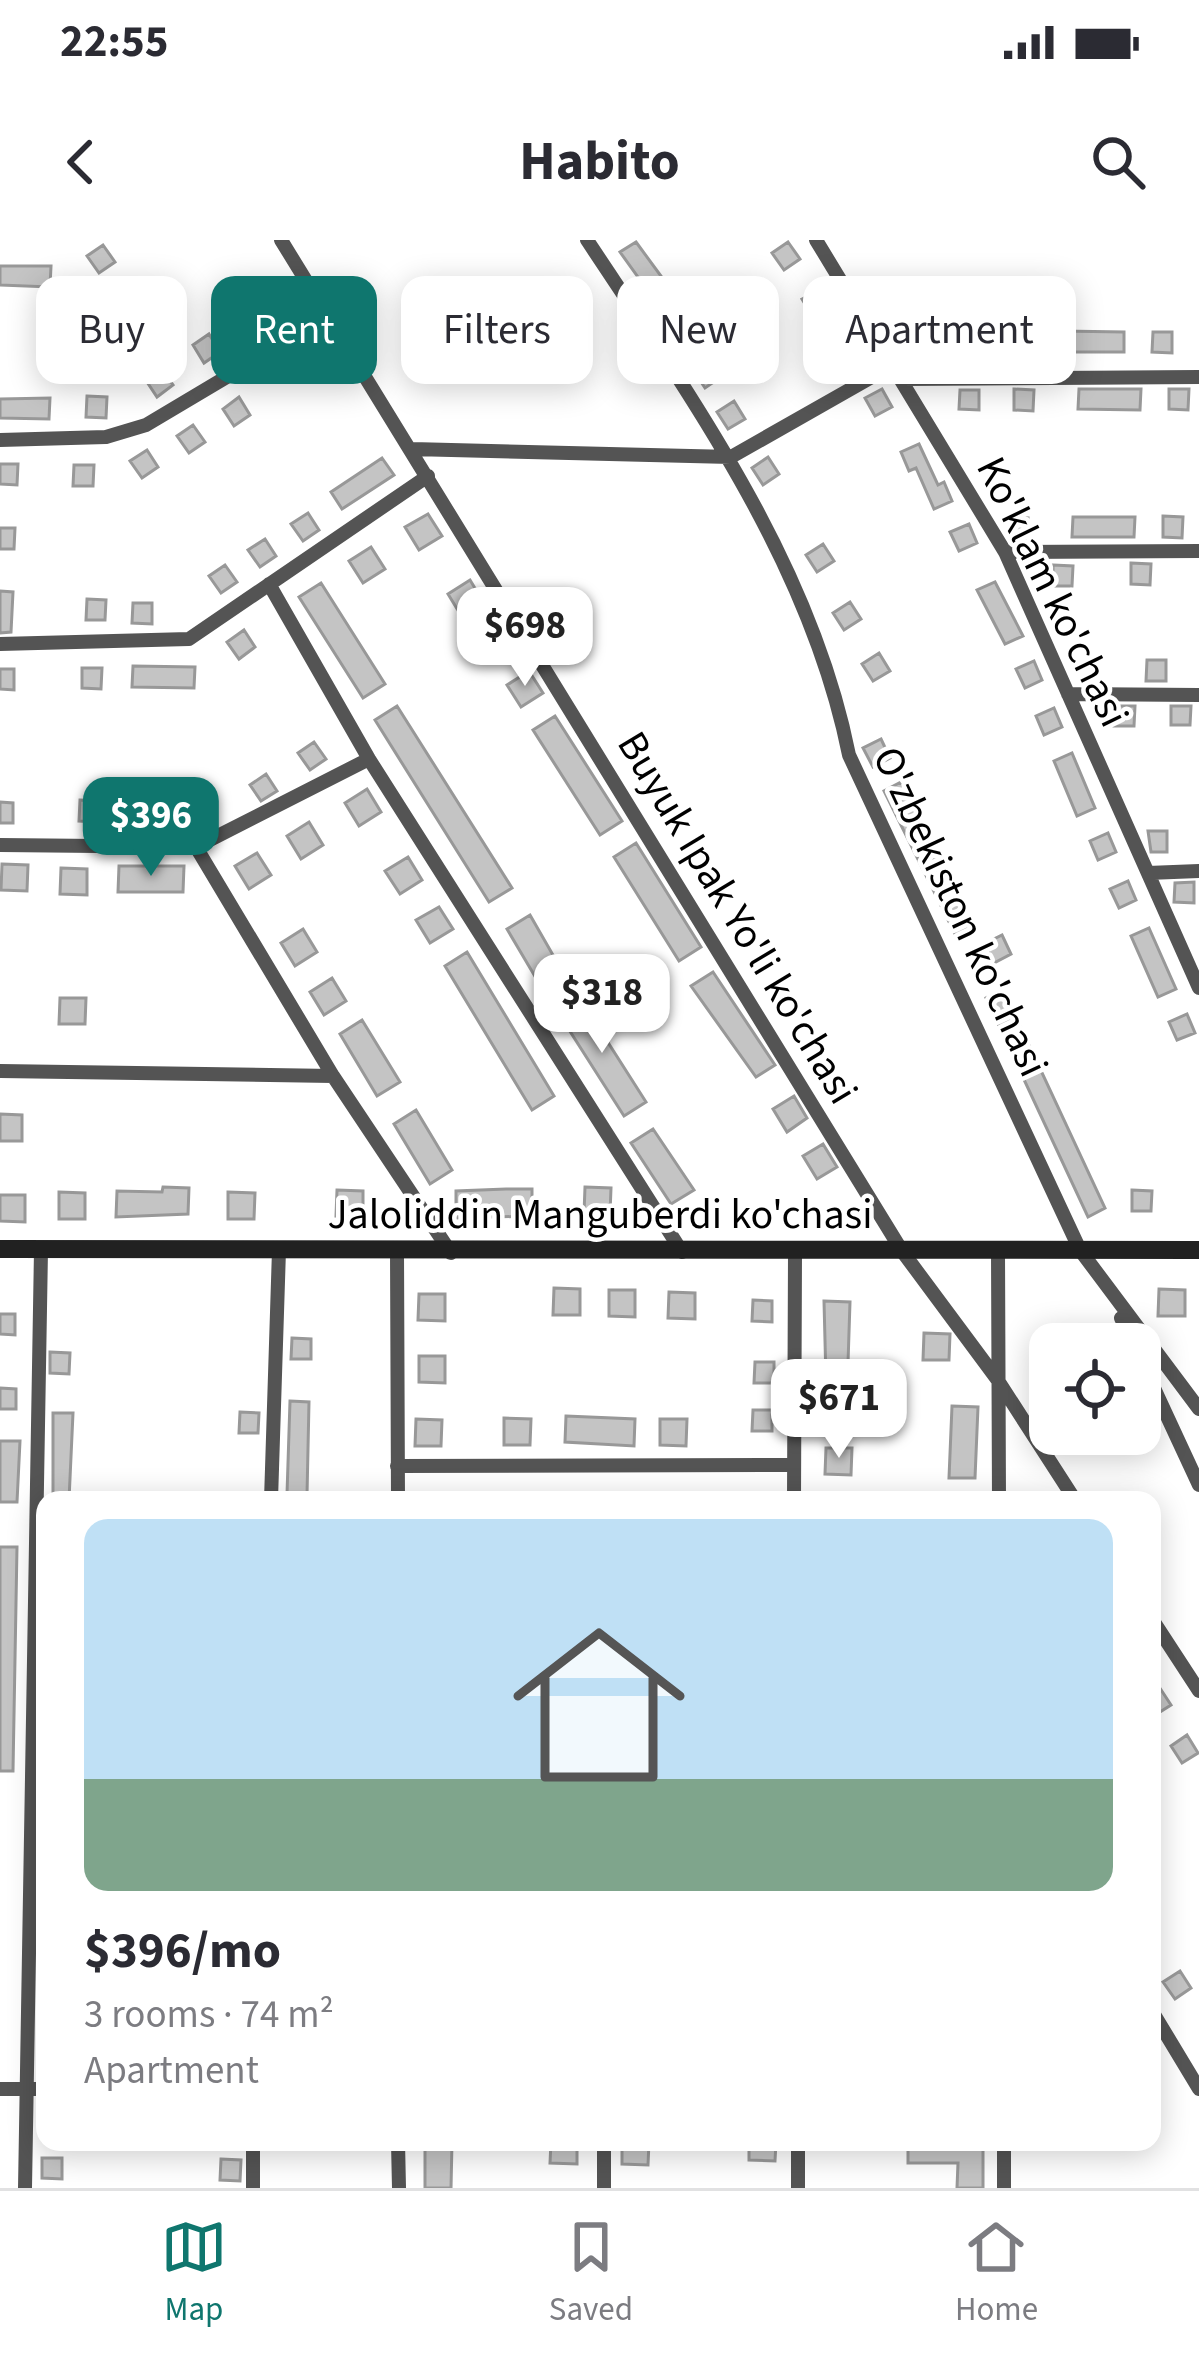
<!DOCTYPE html>
<html lang="en">
<head>
<meta charset="utf-8">
<style>
	:root { --surface:#fff; --page:#f7f7f7; --text:#2b2b33; --muted:#7c7c81; --line:#e1e1e2; --accent:#0f766e }
	body { margin:0; font-family:"Source Sans 3",sans-serif; background:var(--page); color:var(--text); height:100vh; display:flex; flex-direction:column; font-size:45px; white-space:nowrap }
	* { box-sizing:border-box; margin:0 }
	p { font-size:39px; color:var(--muted) }
	.icon { flex:none; width:66px; height:66px; fill:none; stroke:currentColor; stroke-width:2; stroke-linecap:round; stroke-linejoin:round }
	.map { position:relative; flex:1; overflow:hidden }
	.drawer { position:absolute; left:36px; top:1251px; width:1125px; height:660px; display:flex; flex-direction:column; background:var(--surface); border-radius:24px; box-shadow:0 6px 30px #0003 }
	.drawer>* { flex:none }
	.guide { position:absolute; left:36px; top:36px; width:1128px; height:108px; display:flex; gap:24px }
	.tools { position:absolute; left:1029px; top:1083px; display:grid; gap:24px }
	.tools a { display:grid; place-items:center; width:132px; height:132px; border-radius:24px; background:var(--surface); box-shadow:0 6px 30px #0003; font-size:60px }
	.price { position:absolute; translate:-50% -102px; padding:0 27px; border-radius:24px; background:#fff; color:#222; font-size:39px; line-height:78px; filter:drop-shadow(0 3px 6px #0008) }
	.price::after { content:''; position:absolute; left:50%; top:72px; width:36px; height:27px; margin-left:-18px; background:inherit; clip-path:polygon(0 0,100% 0,50% 100%) }
	.price.on { background:var(--accent); color:#fff }
	ul { padding:0; list-style:none }
	li { display:grid; align-content:center; gap:24px; height:636px; padding:0 48px }
	li span { display:grid; place-items:center; height:372px; border-radius:24px; color:#555 }
	li>.icon { margin-inline-start:auto }
	span .icon { width:216px; height:216px; fill:#fffc; stroke-width:1 }
	li b { font-size:51px }
	.tag { padding:0 42px; border-radius:24px; background:var(--surface); box-shadow:0 6px 30px #0003; font-size:42px; line-height:108px }
	.tag.on { background:var(--accent); color:#fff }
	.status { display:flex; justify-content:space-between; align-items:center; height:84px; padding:0 60px; background:var(--surface); direction:ltr }
	.status svg { height:33px; fill:currentColor }
	header { display:flex; justify-content:space-between; align-items:center; height:156px; padding:0 48px; background:var(--surface); font-size:54px; font-weight:700 }
	.tabs { display:flex; justify-content:space-around; align-items:center; height:168px; border-top:3px solid var(--line); background:var(--surface); font-size:33px; color:var(--muted) }
	.tabs a { display:grid; justify-items:center; gap:6px }
	.tabs .on { color:var(--accent) }
	.map>svg:first-child { display:block }
	.building { fill:#c4c4c4; stroke:#989898; stroke-width:3 }
	.lines { fill:none; stroke-linecap:round; stroke-linejoin:round }
	.street { stroke:#545454; stroke-width:14 }
	.secondary { stroke:#212121; stroke-width:18 }
	.labels { text-anchor:middle; dominant-baseline:central; stroke-width:9; stroke-linejoin:round; paint-order:stroke }
	.street-label { font-size:42px; fill:#000; stroke:#fff }
</style>
</head>
<body>
<div class="status"><b>22:55</b><svg viewBox="0 0 49 12"><path d="M0 12V9h3v3zM5 12V6h3v6zM10 12V3h3v9zM15 12V0h3v12zM26 1h20v11H26zM47 4h2v5h-2z"/></svg></div>
<header><svg class="icon" aria-label="back" viewBox="0 0 24 24"><path d="M15 5l-7 7 7 7"/></svg>Habito<svg class="icon" aria-label="search" viewBox="0 0 24 24"><circle cx="10" cy="10" r="6"/><path d="M15 15l6 6"/></svg></header>
<div class="map">
<svg width="1199" height="1948" viewBox="0 0 1199 1948">
	<rect width="100%" height="100%" fill="#fff"/>
	<path class="building" d="M636 2 669 47 653 58 620 12Z
		M788 2 800 19 784 30 772 13Z
		M103 5 115 22 99 33 87 16Z
		M0 26H51L50 47 0 45Z
		M277 49 288 66 272 77 260 60Z
		M820 50 830 68 813 77 802 59Z
		M687 84 721 137 705 148 670 95Z
		M1061 91 1124 92V112H1060Z
		M1153 92H1172V113L1152 112Z
		M209 94 220 112 204 123 193 105Z
		M909 95 971 97 970 118 908 116Z
		M1009 95 1029 96 1028 117 1009 116Z
		M850 96 860 114 843 123 833 105Z
		M312 107 323 124 307 135 296 118Z
		M161 128 173 145 157 157 145 139Z
		M882 149 892 167 875 176 865 158Z
		M1014 149 1034 150 1033 171 1014 170Z
		M1079 149H1141L1140 170 1078 169Z
		M1169 149H1189L1188 170 1169 169Z
		M960 150H979V170L959 169Z
		M87 156 107 157 106 178 86 177Z
		M239 157 250 175 234 186 223 169Z
		M50 158 49 179 0 178V159Z
		M734 161 745 179 728 189 717 172Z
		M193 185 205 202 189 213 177 196Z
		M919 204 938 245 944 242 952 261 934 269 916 228 909 231 901 212Z
		M147 210 158 227 142 238 130 221Z
		M768 217 779 234 763 245 752 228Z
		M382 218 394 235 342 269 331 252Z
		M0 224H18L17 245 0 244Z
		M74 225H94L93 246H73Z
		M308 273 319 290 303 301 291 284Z
		M428 274 442 296 419 310 405 287Z
		M1163 276 1183 277 1182 298 1163 297Z
		M1008 277 1028 278 1027 298H1010Z
		M1073 277H1135L1134 297H1072Z
		M969 284 977 303 959 311 950 292Z
		M0 288H15L14 309H0Z
		M265 299 276 316 260 327 248 310Z
		M823 304 834 321 817 332 806 315Z
		M371 307 385 329 363 343 349 321Z
		M1131 323 1151 324 1150 345 1131 344Z
		M225 325 237 342 221 353 209 336Z
		M1053 325 1073 326 1072 346H1053Z
		M470 340 484 363 462 377 448 354Z
		M995 342 1023 396 1005 404 977 350Z
		M321 343 385 444 363 458 299 357Z
		M0 351 13 352 11 392 0 393Z
		M87 359 106 360 105 380H86Z
		M850 362 861 379 844 390 833 373Z
		M133 363H152V384L132 383Z
		M244 390 255 407 239 419 227 402Z
		M879 413 890 431 873 441 862 424Z
		M1147 420H1166V441H1146Z
		M1034 421 1042 440 1025 448 1016 429Z
		M133 426 195 427 194 448 132 447Z
		M82 428H102L101 449 82 448Z
		M0 429H14V450L0 449Z
		M529 431 543 453 521 467 507 445Z
		M397 466 512 648 489 662 375 480Z
		M1115 466H1135L1134 486H1114Z
		M1171 466H1191L1190 485H1171Z
		M1054 468 1062 487 1044 495 1036 476Z
		M555 476 622 581 600 595 533 490Z
		M881 499 890 518 873 527 863 508Z
		M314 502 326 519 310 530 298 513Z
		M1072 513 1095 568 1077 576 1054 521Z
		M266 534 277 551 261 561 250 545Z
		M901 542 975 691 958 700 884 551Z
		M367 549 381 572 359 586 345 563Z
		M80 560 99 561V582L79 581Z
		M0 562 13 563V583H0Z
		M188 562H207L206 583 187 582Z
		M133 563 152 564V584H132Z
		M309 582 323 605 301 619 287 596Z
		M1148 591H1167V612H1151Z
		M1108 593 1116 612 1098 620 1090 601Z
		M636 603 701 707 679 721 614 617Z
		M257 613 271 635 249 649 235 626Z
		M408 617 422 640 400 654 385 631Z
		M2 624 28 625 27 651 1 650Z
		M119 626H184L183 652H118Z
		M61 628 87 629V655L60 654Z
		M1128 641 1136 660 1119 668 1110 649Z
		M1194 642V663L1174 662 1175 643Z
		M439 667 453 689 430 703 416 680Z
		M530 675 565 736 543 750 507 689Z
		M1149 688 1176 749 1158 757 1131 696Z
		M303 689 317 712 295 726 281 703Z
		M1002 695 1011 714 994 723 984 704Z
		M467 712 554 856 532 870 445 726Z
		M713 732 775 825 756 837 691 746Z
		M332 738 346 761 324 775 310 752Z
		M1003 749 1105 968 1088 977 986 758Z
		M579 757 646 862 624 876 557 771Z
		M60 758H86L85 784H59Z
		M1187 774 1195 793 1177 800 1169 782Z
		M362 780 400 842 377 856 340 794Z
		M794 856 807 878 787 892 773 869Z
		M416 870 452 930 430 944 394 884Z
		M0 874 22 875V901H0Z
		M653 889 694 950 671 964 631 903Z
		M823 904 837 927 817 939 803 916Z
		M163 947 189 948 188 974 116 977 117 951 162 952Z
		M585 947 611 948 610 974H584Z
		M506 949H532V976L456 978V951Z
		M337 950 363 951V977L336 976Z
		M1132 950 1152 951 1151 971H1132Z
		M59 952 85 953V979H59Z
		M228 952 255 953 254 979H228Z
		M0 955H25V982L0 981Z
		M554 1048 580 1049V1075H553Z
		M1159 1049 1185 1050V1076H1158Z
		M609 1050H635V1077L609 1076Z
		M669 1052 695 1053V1079L668 1078Z
		M419 1054H445V1081L418 1080Z
		M753 1060 772 1061V1082L752 1081Z
		M824 1061 850 1062 847 1154H854L853 1180H827Z
		M0 1074H15V1095L0 1094Z
		M924 1093 950 1094 949 1120H923Z
		M292 1098 311 1099V1119H291Z
		M50 1112 70 1113 69 1134 50 1133Z
		M419 1116H445V1143L419 1142Z
		M755 1122H774V1143H754Z
		M0 1148 16 1149V1169H0Z
		M290 1161 309 1162 307 1255 287 1254Z
		M952 1166 978 1167 975 1238H949Z
		M753 1170H772V1191H752Z
		M240 1172 259 1173 258 1193H239Z
		M53 1173H73L69 1260H53Z
		M566 1176 635 1179 634 1206 565 1202Z
		M504 1178 531 1179 530 1205H504Z
		M416 1179 442 1180 441 1206H415Z
		M660 1179H687L686 1206 660 1205Z
		M0 1201H20L17 1262H0Z
		M826 1208H852L851 1235 825 1234Z
		M0 1307H17L13 1531H0Z
		M1152 1436 1171 1465 1152 1477Z
		M1187 1495 1198 1513 1182 1523 1171 1506Z
		M1180 1731 1191 1748 1175 1759 1163 1742Z
		M425 1902H452L451 1948H425Z
		M551 1902H577V1924L550 1923Z
		M622 1902H649L648 1925 622 1924Z
		M749 1902H776L775 1921 749 1920Z
		M908 1902H983V1948H957L958 1923H908Z
		M42 1918H62V1939L42 1938Z
		M221 1919 241 1920 240 1941 220 1940Z"/>
	<g class="lines">
		<path class="street" d="M281 0 902 1011 997 1139 1075 1260
			M587 0C693 160 811 324 849 515L1080 1010 1199 1169
			M816 0 1005 312 1199 748
			M902 139 1199 137
			M0 200 106 197 146 185 329 76
			M412 209 731 217 893 125
			M1005 312 1199 311
			M269 344 369 519 682 1012
			M0 404 189 399 428 236
			M1068 454 1199 455
			M0 605 196 607 333 836 451 1013
			M196 607 369 519
			M1148 633 1199 631
			M0 831 333 836
			M397 1010 398 1260
			M998 1012 999 1260
			M1121 1078 1134 1104
			M1140 1118 1199 1245
			M397 1226 794 1225
			M271 1260 279 1010
			M794 1260 795 1014
			M1152 1379 1199 1451
			M1152 1771 1199 1849
			M0 1849H45
			M398 1902 399 1948
			M604 1902V1948
			M798 1902V1948
			M25 1948 41 1010
			M253 1948V1902
			M1004 1948V1902"/>
		<path class="secondary" d="M0 1009 1199 1010"/>
	</g>
	<g class="labels">
		<g class="street-label">
			<text transform="translate(1052 352) rotate(64)">Ko'klam ko'chasi</text>
			<text transform="translate(960 672) rotate(65)">O'zbekiston ko'chasi</text>
			<text transform="translate(737 678) rotate(59)">Buyuk Ipak Yo'li ko'chasi</text>
			<text x="600" y="975">Jaloliddin Manguberdi ko'chasi</text>
		</g>
	</g>
</svg>
<div class="tools">
<a><svg class="icon" aria-label="locate" viewBox="0 0 24 24"><circle cx="12" cy="12" r="6"/><path d="M12 2v4M12 18v4M2 12h4M18 12h4"/></svg></a>
</div>
<b class="price" style="left:525px;top:449px">$698</b>
<b class="price on" style="left:151px;top:639px">$396</b>
<b class="price" style="left:602px;top:816px">$318</b>
<b class="price" style="left:839px;top:1221px">$671</b>
<div class="guide">
<a class="tag">Buy</a>
<a class="tag on">Rent</a>
<a class="tag">Filters</a>
<a class="tag">New</a>
<a class="tag">Apartment</a>
</div>
<section class="drawer">
<ul>
<li><span style="background:linear-gradient(#bfe0f5 70%,#7fa58c 0)"><svg class="icon" aria-label="home" viewBox="0 0 24 24"><path d="M3 11l9-7 9 7M6 9v11h12V9"/></svg></span><div><b>$396/mo</b><p>3 rooms · 74 m²</p><p>Apartment</p></div></li>
</ul>
</section>
</div>
<nav class="tabs">
<a class="on"><svg class="icon" aria-label="map" viewBox="0 0 24 24"><path d="M3 6l6-2 6 2 6-2v14l-6 2-6-2-6 2zM9 4v14M15 6v14"/></svg>Map</a>
<a><svg class="icon" aria-label="saved" viewBox="0 0 24 24"><path d="M7 4h10v16l-5-4-5 4z"/></svg>Saved</a>
<a><svg class="icon" aria-label="home" viewBox="0 0 24 24"><path d="M3 11l9-7 9 7M6 9v11h12V9"/></svg>Home</a>
</nav>
</body>
</html>
